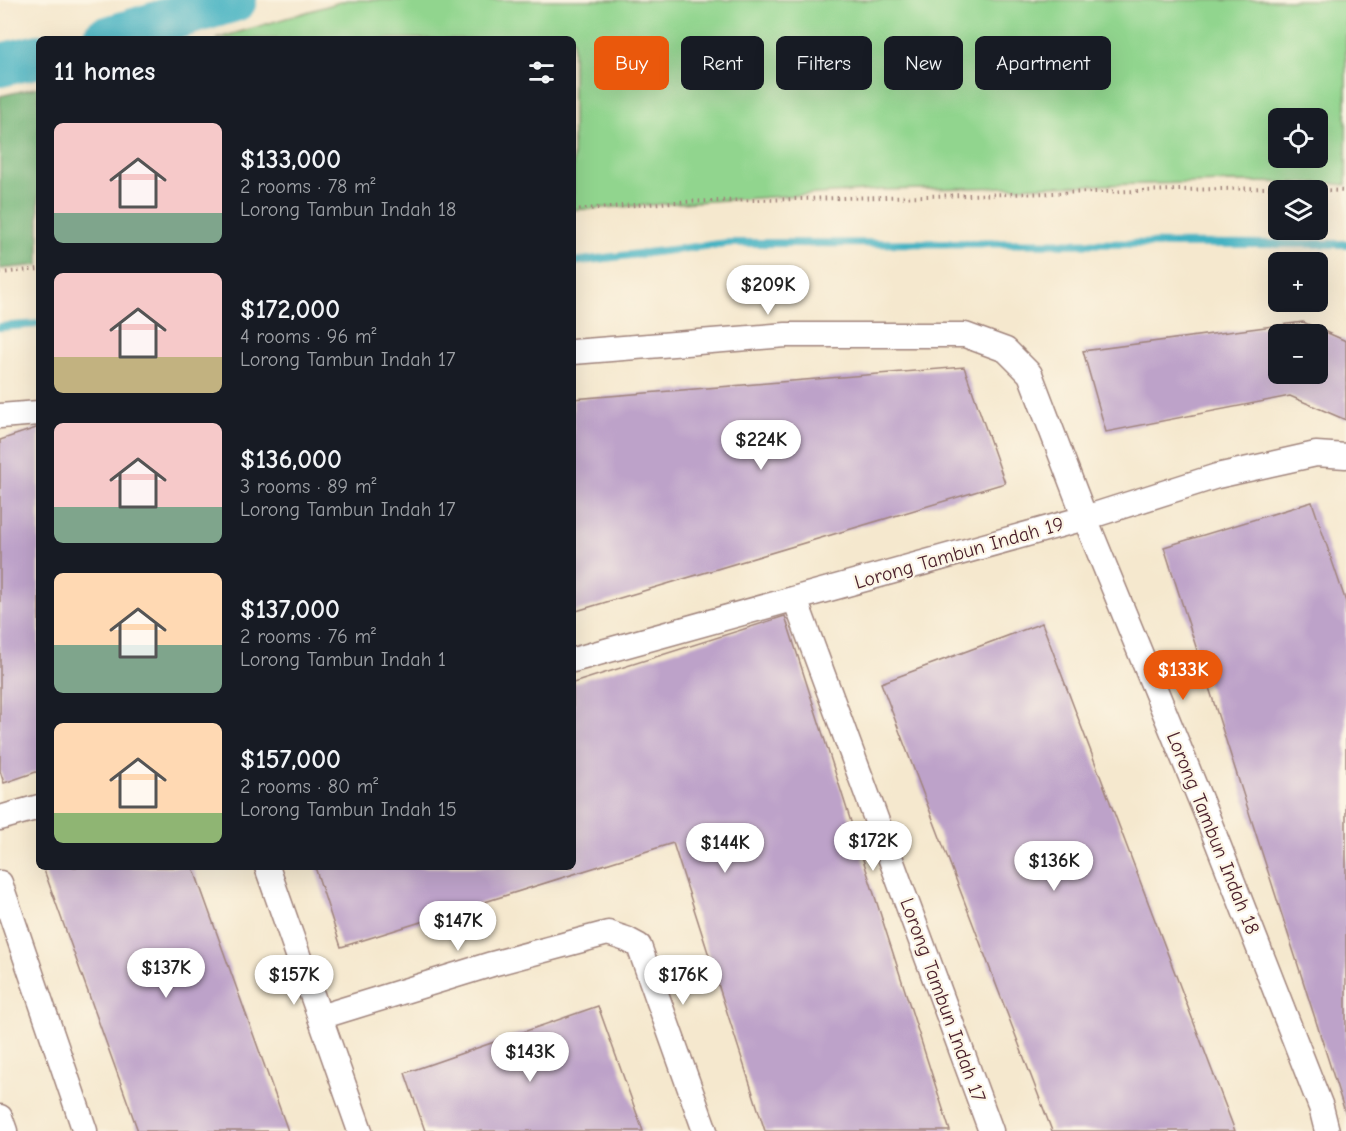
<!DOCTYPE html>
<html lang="en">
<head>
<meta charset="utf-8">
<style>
	:root { --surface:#171b24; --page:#242831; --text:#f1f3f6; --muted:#9ea1a6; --accent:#ea580c }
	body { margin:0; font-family:"Comic Neue",sans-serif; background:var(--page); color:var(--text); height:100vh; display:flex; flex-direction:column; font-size:22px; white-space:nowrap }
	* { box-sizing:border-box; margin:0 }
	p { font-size:20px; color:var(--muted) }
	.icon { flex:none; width:33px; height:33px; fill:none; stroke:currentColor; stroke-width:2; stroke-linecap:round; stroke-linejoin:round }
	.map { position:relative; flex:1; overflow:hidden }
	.panel { position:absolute; left:36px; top:36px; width:540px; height:834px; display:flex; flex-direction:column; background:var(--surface); border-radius:9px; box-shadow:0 6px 24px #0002 }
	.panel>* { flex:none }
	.banner { position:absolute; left:594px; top:36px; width:570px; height:54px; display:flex; gap:12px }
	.tools { position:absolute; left:1268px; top:108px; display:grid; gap:12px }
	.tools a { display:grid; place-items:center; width:60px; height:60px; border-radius:9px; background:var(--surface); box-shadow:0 6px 24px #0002; font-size:30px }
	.price { position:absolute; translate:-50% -51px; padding:0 14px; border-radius:21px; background:#fff; color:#222; font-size:20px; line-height:39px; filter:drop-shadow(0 2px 3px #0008) }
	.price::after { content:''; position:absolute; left:50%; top:36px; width:18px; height:14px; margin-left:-9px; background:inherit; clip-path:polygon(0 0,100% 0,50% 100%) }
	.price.active { background:var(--accent); color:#fff }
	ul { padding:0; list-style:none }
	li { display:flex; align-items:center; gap:18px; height:150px; padding:0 18px }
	li span { display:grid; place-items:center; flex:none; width:168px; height:120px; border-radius:9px; color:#555 }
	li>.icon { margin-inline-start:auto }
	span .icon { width:72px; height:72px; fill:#fffc; stroke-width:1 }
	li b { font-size:26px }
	h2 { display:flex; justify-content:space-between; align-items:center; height:72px; padding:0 18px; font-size:26px }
	.chip { padding:0 21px; border-radius:9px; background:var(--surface); box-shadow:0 6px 24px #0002; font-size:21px; line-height:54px }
	.chip.active { background:var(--accent); color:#fff }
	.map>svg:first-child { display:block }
	.green { fill:#91d58e; stroke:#6e7a5c; stroke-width:1.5; fill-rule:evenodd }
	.forest { fill:#74b679; stroke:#5f6a52; stroke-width:1.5 }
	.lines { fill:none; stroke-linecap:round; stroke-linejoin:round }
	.stream { stroke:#45b2c2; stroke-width:8 }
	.river { stroke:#45b2c2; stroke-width:44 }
	.building { fill:#bda2c9; fill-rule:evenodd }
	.minor-casing { stroke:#a0847c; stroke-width:27 }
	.path { stroke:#a0847c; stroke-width:4; stroke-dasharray:1.5 4.5; stroke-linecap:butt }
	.minor { stroke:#fff; stroke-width:24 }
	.labels { text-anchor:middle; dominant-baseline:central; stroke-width:4.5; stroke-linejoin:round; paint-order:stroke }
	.street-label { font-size:20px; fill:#4a1f2b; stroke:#fcf5e5 }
</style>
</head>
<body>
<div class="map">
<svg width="1346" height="1131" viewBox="0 0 1346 1131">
	<rect width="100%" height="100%" fill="#fcf5e5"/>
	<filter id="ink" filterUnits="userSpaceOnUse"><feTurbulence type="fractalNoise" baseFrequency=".0167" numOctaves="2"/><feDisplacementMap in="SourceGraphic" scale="12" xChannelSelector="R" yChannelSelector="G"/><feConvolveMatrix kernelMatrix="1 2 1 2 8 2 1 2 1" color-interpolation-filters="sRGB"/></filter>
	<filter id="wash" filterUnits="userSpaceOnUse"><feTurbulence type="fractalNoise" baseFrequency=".008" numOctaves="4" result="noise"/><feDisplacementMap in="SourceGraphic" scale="24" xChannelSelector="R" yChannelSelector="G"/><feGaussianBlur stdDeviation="1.35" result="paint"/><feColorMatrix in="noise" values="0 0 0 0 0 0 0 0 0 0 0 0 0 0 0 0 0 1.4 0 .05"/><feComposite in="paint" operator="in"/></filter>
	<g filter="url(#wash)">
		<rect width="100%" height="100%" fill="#f5e8ce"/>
		<path class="green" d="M347 0H1346V185L1328 183 1231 182 879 190 573 210V39H216ZM1278 118H1317V158H1278Z"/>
		<path class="forest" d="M39 87V265L0 269V96Z"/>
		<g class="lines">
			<path class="stream" d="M573 262 728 243 1346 244
				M0 327 39 324"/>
			<path class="river" d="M104 39 235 0
				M0 65 39 56"/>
		</g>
		<g id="blocks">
			<path class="building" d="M1303 322 1346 341V420L1290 396 1106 432 1083 351ZM1278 334H1317V374H1278Z
				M964 367 1005 483 573 612V399Z
				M39 427V771L4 783 0 771V440Z
				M1312 502 1346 602V1115L1164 547Z
				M785 616 950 1131H765L673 843 341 947 315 867H573V683Z
				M1042 623 1235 1131H1052L881 683Z
				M51 867H193L288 1131H138L44 870Z
				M598 1006 643 1131H425L405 1073Z"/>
		</g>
	</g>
	<g filter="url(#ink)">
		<use href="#blocks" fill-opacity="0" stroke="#a0847c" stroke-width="1.5"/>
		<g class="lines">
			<g class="minor-casing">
				<path id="minor" d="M573 352 786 335H965L1006 350 1030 374 1085 518 1207 816 1321 1107 1327 1131
					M0 416 39 413
					M795 599 991 1131
					M573 660 1085 518 1217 476 1316 454 1346 456
					M0 818 39 807
					M267 867 360 1131
					M0 883 85 1131
					M320 1017 492 964 608 933 626 939 639 946 705 1131
					M0 1117 5 1131"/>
			</g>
			<path class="path" d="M573 210 673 202 1265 188 1346 191
				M0 273 39 269"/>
			<use href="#minor" class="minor"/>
		</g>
	</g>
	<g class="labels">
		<g class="street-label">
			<text transform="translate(959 553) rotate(-16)">Lorong Tambun Indah 19</text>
			<text transform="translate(1213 833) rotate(68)">Lorong Tambun Indah 18</text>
			<text transform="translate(943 1000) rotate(70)">Lorong Tambun Indah 17</text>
		</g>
	</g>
</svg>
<div class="tools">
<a><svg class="icon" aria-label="locate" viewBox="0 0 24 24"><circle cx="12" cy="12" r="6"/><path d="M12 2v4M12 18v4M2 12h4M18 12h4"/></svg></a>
<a><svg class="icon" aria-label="layers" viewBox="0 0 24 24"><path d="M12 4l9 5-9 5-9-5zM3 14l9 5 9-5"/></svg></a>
<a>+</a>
<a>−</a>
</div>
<b class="price" style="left:768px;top:316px">$209K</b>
<b class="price" style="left:761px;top:471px">$224K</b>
<b class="price active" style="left:1183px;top:701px">$133K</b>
<b class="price" style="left:873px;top:872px">$172K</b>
<b class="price" style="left:725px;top:874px">$144K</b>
<b class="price" style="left:1054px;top:892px">$136K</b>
<b class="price" style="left:458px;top:952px">$147K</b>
<b class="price" style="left:166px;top:999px">$137K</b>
<b class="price" style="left:294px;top:1006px">$157K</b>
<b class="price" style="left:683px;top:1006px">$176K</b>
<b class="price" style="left:530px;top:1083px">$143K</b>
<div class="banner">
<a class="chip active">Buy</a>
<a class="chip">Rent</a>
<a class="chip">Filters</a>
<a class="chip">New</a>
<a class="chip">Apartment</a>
</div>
<section class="panel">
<h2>11 homes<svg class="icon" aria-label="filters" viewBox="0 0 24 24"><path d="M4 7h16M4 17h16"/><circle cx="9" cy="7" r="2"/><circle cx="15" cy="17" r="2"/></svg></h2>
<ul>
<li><span style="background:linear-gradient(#f6c9c9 75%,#7fa58c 0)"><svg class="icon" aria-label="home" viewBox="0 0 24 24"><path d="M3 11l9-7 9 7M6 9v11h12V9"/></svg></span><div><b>$133,000</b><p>2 rooms · 78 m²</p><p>Lorong Tambun Indah 18</p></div></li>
<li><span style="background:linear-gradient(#f6c9c9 70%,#c2b280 0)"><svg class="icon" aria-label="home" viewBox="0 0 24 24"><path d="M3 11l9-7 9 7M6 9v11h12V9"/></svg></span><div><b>$172,000</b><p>4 rooms · 96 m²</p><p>Lorong Tambun Indah 17</p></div></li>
<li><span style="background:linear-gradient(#f6c9c9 70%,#7fa58c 0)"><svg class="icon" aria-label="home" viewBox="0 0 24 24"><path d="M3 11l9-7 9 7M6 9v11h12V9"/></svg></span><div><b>$136,000</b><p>3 rooms · 89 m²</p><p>Lorong Tambun Indah 17</p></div></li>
<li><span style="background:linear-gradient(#ffd9b3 60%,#7fa58c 0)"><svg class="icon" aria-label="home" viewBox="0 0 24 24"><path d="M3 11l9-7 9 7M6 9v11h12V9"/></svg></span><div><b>$137,000</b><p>2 rooms · 76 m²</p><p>Lorong Tambun Indah 1</p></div></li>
<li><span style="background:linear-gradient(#ffd9b3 75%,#8fb573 0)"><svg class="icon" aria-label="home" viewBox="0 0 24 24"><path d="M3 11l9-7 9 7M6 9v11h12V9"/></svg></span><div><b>$157,000</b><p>2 rooms · 80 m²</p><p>Lorong Tambun Indah 15</p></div></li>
</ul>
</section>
</div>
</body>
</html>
